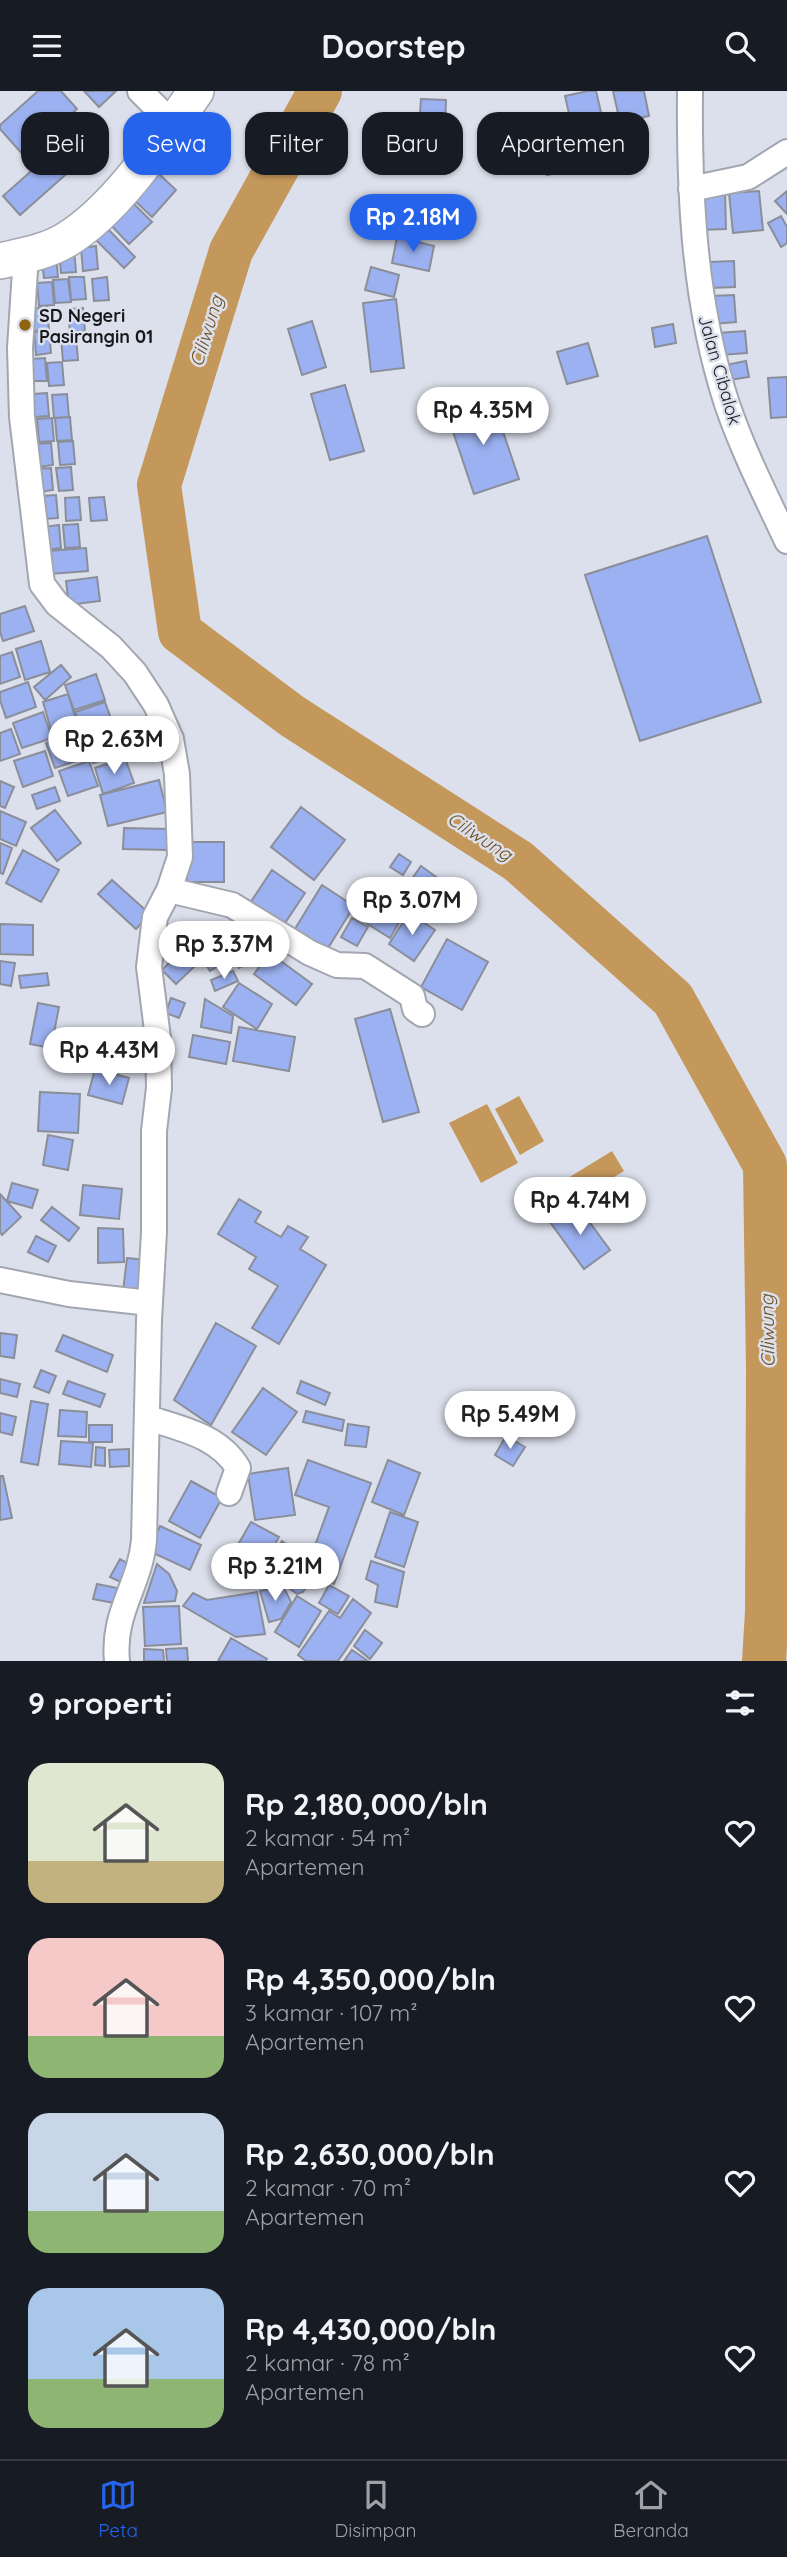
<!DOCTYPE html>
<html lang="id">
<head>
<meta charset="utf-8">
<style>
	:root { --surface:#171b24; --page:#20242c; --text:#f1f3f6; --muted:#9ea1a6; --line:#363941; --accent:#2563eb }
	body { margin:0; font-family:Quicksand,sans-serif; background:var(--page); color:var(--text); height:100vh; display:flex; flex-direction:column; font-size:26px; white-space:nowrap }
	* { box-sizing:border-box; margin:0 }
	p { font-size:23px; color:var(--muted) }
	.icon { flex:none; width:38px; height:38px; fill:none; stroke:currentColor; stroke-width:2; stroke-linecap:round; stroke-linejoin:round }
	.map { position:relative; height:1570px; overflow:hidden }
	.panel { display:flex; flex-direction:column; background:var(--surface); flex:1 }
	.panel>* { flex:none }
	.hud { position:absolute; left:21px; top:21px; width:746px; height:63px; display:flex; gap:14px }
	.price { position:absolute; translate:-50% -60px; padding:0 16px; border-radius:24px; background:#fff; color:#222; font-size:23px; line-height:46px; filter:drop-shadow(0 2px 4px #0008) }
	.price::after { content:''; position:absolute; left:50%; top:42px; width:21px; height:16px; margin-left:-10px; background:inherit; clip-path:polygon(0 0,100% 0,50% 100%) }
	.price.current { background:var(--accent); color:#fff }
	ul { padding:0; list-style:none }
	li { display:flex; align-items:center; gap:21px; height:175px; padding:0 28px }
	li span { display:grid; place-items:center; flex:none; width:196px; height:140px; border-radius:21px; color:#555 }
	li>.icon { margin-inline-start:auto }
	span .icon { width:84px; height:84px; fill:#fffc; stroke-width:1 }
	li b { font-size:30px }
	h2 { display:flex; justify-content:space-between; align-items:center; height:84px; padding:0 28px; font-size:30px }
	.pill { padding:0 24px; border-radius:21px; background:var(--surface); box-shadow:0 2px 5px #0004; font-size:24px; line-height:63px }
	.pill.current { background:var(--accent); color:#fff }
	header { display:flex; justify-content:space-between; align-items:center; height:91px; padding:0 28px; background:var(--surface); font-size:32px; font-weight:700 }
	.tab-bar { display:flex; justify-content:space-around; align-items:center; height:98px; border-top:2px solid var(--line); background:var(--surface); font-size:19px; color:var(--muted) }
	.tab-bar a { display:grid; justify-items:center; gap:4px }
	.tab-bar .current { color:var(--accent) }
	.map>svg:first-child { display:block }
	.water { fill:#c4975a }
	.lines { fill:none; stroke-linecap:round; stroke-linejoin:round }
	.river { stroke:#c4975a; stroke-width:44 }
	.building { fill:#9cb1f1; stroke:#8a8e99; stroke-width:2 }
	.minor-casing { stroke:#a2a6b1; stroke-width:28 }
	.secondary-casing { stroke:#a2a6b1; stroke-width:38 }
	.minor { stroke:#fff; stroke-width:24 }
	.secondary { stroke:#fff; stroke-width:35 }
	.poi-dot { fill:#91620f; stroke:#dce0ec; stroke-width:2.5 }
	.labels { text-anchor:middle; dominant-baseline:central; stroke-width:5; stroke-linejoin:round; paint-order:stroke }
	.poi-label { font-size:18px; font-weight:bold; fill:#17181c; stroke:#dce0ec; text-anchor:start }
	.street-label { font-size:18px; fill:#17181c; stroke:#dce0ec }
	.water-label { font-size:19px; font-style:italic; fill:#6f5021; stroke:#dce0ec }
</style>
</head>
<body>
<header><svg class="icon" aria-label="menu" viewBox="0 0 24 24"><path d="M4 6h16M4 12h16M4 18h16"/></svg>Doorstep<svg class="icon" aria-label="search" viewBox="0 0 24 24"><circle cx="10" cy="10" r="6"/><path d="M15 15l6 6"/></svg></header>
<div class="map">
<svg width="787" height="1570" viewBox="0 0 787 1570">
	<rect width="100%" height="100%" fill="#dce0ec"/>
	<path class="water" d="M519 1005 544 1050 520 1064 495 1018Z
		M487 1013 518 1072 481 1092 449 1032Z
		M612 1060 624 1080 562 1118 550 1098Z"/>
	<g class="lines">
		<path class="river" d="M320 0 231 160 159 394 180 541 292 625 518 770 673 908 765 1074 768 1280 767 1521 764 1570"/>
	</g>
	<path class="building" d="M38 0H61L77 18 25 66 0 38V34Z
		M84 0H116L99 16Z
		M588 0H596L612 68 581 75 565 5Z
		M613 0H644L649 25 620 31Z
		M421 8 446 9 445 38 419 36Z
		M565 31 571 53 538 62 532 41Z
		M417 45 448 48 445 83 414 80Z
		M55 59 72 78 20 124 3 105Z
		M570 59 575 78 547 84 542 65Z
		M156 80 176 99 152 126 131 106Z
		M759 100 763 139 733 142 729 102Z
		M787 100V123L775 110Z
		M725 101 726 138 701 139 700 102Z
		M130 109 152 131 129 153 107 130Z
		M397 117 438 122 435 143 394 139Z
		M781 125 787 136V152L781 156 768 132Z
		M105 135 135 166 124 177 94 147Z
		M397 146 434 155 429 180 392 172Z
		M96 155 98 178 83 180 81 157Z
		M74 158 76 181 61 182 59 160Z
		M56 163 58 186 44 187 41 164Z
		M734 170 735 196 710 197 709 171Z
		M371 176 399 184 394 206 365 199Z
		M69 186H84L86 208 71 209Z
		M107 186 109 209 94 210 92 188Z
		M68 188 71 211 55 212 53 189Z
		M52 191 54 214 39 215 37 192Z
		M734 204 736 231 713 233 711 205Z
		M396 208 404 277 371 281 363 212Z
		M47 216 49 239 34 240 32 218Z
		M83 217 85 240 70 241 68 218Z
		M312 230 326 276 302 284 288 238Z
		M673 233 676 252 655 256 652 237Z
		M49 239 51 262 36 264 34 241Z
		M745 240 747 262 720 264 718 242Z
		M76 246 78 269 63 270 61 247Z
		M588 252 598 285 567 293 557 261Z
		M45 267 47 290H32L30 268Z
		M746 270 749 286 729 289 726 274Z
		M62 271 64 294 49 295 47 272Z
		M787 286V326L771 327 768 287Z
		M345 294 364 360 330 369 311 303Z
		M47 302 49 325 34 326 32 303Z
		M67 303 69 326 54 327 52 304Z
		M492 308 519 388 474 403 447 323Z
		M70 326 72 349 57 350 55 327Z
		M52 327 54 350 39 351 37 328Z
		M73 350 75 373 60 374 58 351Z
		M51 352 53 374 38 376 36 353Z
		M71 376 73 399 59 400 56 377Z
		M51 377 53 399 38 401 36 378Z
		M56 404 58 427 43 428 41 405Z
		M79 406 81 429 66 430 65 407Z
		M104 406 107 429 91 430 89 407Z
		M78 433 80 456 65 457 63 434Z
		M59 434 61 457 46 459 44 436Z
		M707 445 761 611 640 650 585 484Z
		M86 457 88 480 50 483 48 460Z
		M97 486 100 510 69 514 66 490Z
		M25 515 34 540 3 550 0 541V523Z
		M41 550 50 581 25 589 16 558Z
		M12 561 20 586 0 593V565Z
		M61 574 71 586 45 609 34 596Z
		M96 583 105 609 74 619 65 594Z
		M28 591 36 616 6 627 0 609V601Z
		M68 603 78 635 52 642 43 611Z
		M105 611 114 636 84 646 75 621Z
		M43 621 52 647 22 657 13 632Z
		M115 637 124 662 93 672 84 647Z
		M11 638 20 663 0 670V642Z
		M76 642 85 667 55 677 46 652Z
		M45 660 53 685 23 696 14 670Z
		M125 667 134 692 103 703 95 677Z
		M89 670 98 695 68 705 59 680Z
		M159 689 167 721 108 735 100 704Z
		M0 690 14 696 5 717 0 715Z
		M55 696 60 710 37 718 32 704Z
		M301 716 345 749 314 789 271 756Z
		M55 719 81 752 57 770 31 737Z
		M0 720 26 731 16 755 0 748Z
		M124 737 170 738V759L123 758Z
		M187 751H224V791H187Z
		M0 752 12 757 3 783 0 782Z
		M23 759 59 779 41 811 6 792Z
		M399 763 411 771 403 784 390 776Z
		M421 775 454 799 435 826 402 802Z
		M272 779 305 802 281 838 248 815Z
		M377 788 412 809 390 847 355 825Z
		M112 789 150 823 136 838 98 803Z
		M322 794 354 815 325 862 293 841Z
		M409 822 435 839 414 870 389 853Z
		M352 827 368 836 357 855 341 846Z
		M0 833 33 834V864L0 863Z
		M204 833 227 869 210 880 187 844Z
		M241 843 256 868 239 877 225 851Z
		M447 848 488 871 462 919 421 896Z
		M181 860 195 875 176 893 162 879Z
		M270 862 312 893 296 914 254 883Z
		M0 870 15 872 11 895 0 893Z
		M233 880 238 890 215 900 211 889Z
		M47 882 49 894 21 897 19 885Z
		M239 892 272 913 257 938 223 916Z
		M171 907 185 912 179 927 166 922Z
		M205 908 233 925 231 942 201 936Z
		M38 912 59 916 51 957 30 953Z
		M390 918 419 1021 383 1031 355 928Z
		M239 936 295 946 289 980 233 970Z
		M86 942 128 948 125 966 83 961Z
		M193 944 230 951 226 973 189 966Z
		M95 978 129 987 122 1013 88 1004Z
		M40 1001 80 1003 78 1042 38 1040Z
		M48 1044 73 1049 68 1079 43 1074Z
		M12 1092 38 1099 32 1117 7 1110Z
		M83 1094 122 1098 119 1128 80 1124Z
		M0 1103 21 1126 2 1144 0 1141Z
		M239 1108 261 1121 255 1131 281 1146 288 1135 308 1146 300 1158 326 1174 279 1253 252 1237 278 1195 249 1178 256 1166 218 1143Z
		M577 1114 610 1159 584 1178 550 1131Z
		M52 1116 79 1137 69 1150 41 1129Z
		M98 1137 123 1138 124 1171 98 1172Z
		M36 1145 56 1155 48 1171 28 1161Z
		M127 1167 145 1169 142 1202 123 1200Z
		M216 1232 256 1255 211 1334 174 1309Z
		M0 1242 17 1244 14 1267 0 1265Z
		M63 1244 113 1264 107 1281 56 1260Z
		M41 1279 56 1285 49 1302 34 1296Z
		M0 1288 20 1293 17 1306 0 1302Z
		M68 1290 105 1303 100 1316 63 1303Z
		M301 1290 330 1302 325 1314 297 1302Z
		M263 1297 297 1321 266 1364 232 1341Z
		M31 1310 48 1313 38 1374 21 1371Z
		M60 1319 87 1321 86 1346 58 1345Z
		M306 1320 344 1329 342 1340 303 1331Z
		M0 1322 16 1326 12 1344 0 1341Z
		M348 1333 369 1336 366 1356 345 1354Z
		M89 1334H112V1351H89Z
		M506 1345 525 1356 513 1375 495 1364Z
		M61 1350 93 1352 91 1376 59 1373Z
		M96 1356 105 1357V1375L95 1374Z
		M129 1358V1375L110 1376 109 1359Z
		M308 1369 371 1392 334 1493 305 1482 329 1416 295 1404Z
		M388 1369 420 1382 404 1424 372 1411Z
		M288 1377 295 1424 255 1429 248 1383Z
		M0 1385H3L12 1427 0 1429Z
		M191 1390 222 1407 200 1447 169 1430Z
		M390 1421 418 1431 404 1476 375 1466Z
		M251 1431 279 1446 259 1482 231 1466Z
		M160 1435 201 1454 190 1479 149 1460Z
		M282 1450 308 1469 302 1483 311 1490 303 1501 297 1503 268 1482 276 1472 281 1476 284 1474 272 1464Z
		M120 1468 134 1476 125 1493 110 1486Z
		M371 1470 404 1481 397 1516 375 1511 378 1494 366 1488Z
		M157 1473 169 1483 177 1500 175 1510 144 1512Z
		M97 1493 117 1497 114 1512 93 1508Z
		M329 1494 349 1505 338 1523 319 1512Z
		M283 1495 291 1511 281 1528 269 1531 260 1500Z
		M257 1501 265 1543 236 1546 183 1515 193 1502 207 1509Z
		M297 1505 321 1520 299 1556 275 1541Z
		M353 1508 371 1522 338 1570H306L298 1564 329 1520 340 1527Z
		M179 1515 181 1553 145 1555 143 1516Z
		M365 1539 382 1552 370 1568 354 1555Z
		M231 1547 267 1568 266 1570H218Z
		M187 1557 188 1570H167L166 1558Z
		M144 1558 163 1559 164 1570H144Z
		M352 1559 368 1570H344Z"/>
	<g class="lines">
		<g class="minor-casing">
			<path id="minor" d="M140 0 173 33
				M690 0C689 105 694 212 727 313 743 360 766 405 787 450
				M691 98 748 86 787 61
				M26 164 20 257 22 326 42 493 57 513 111 556 135 582 156 614 171 648 177 683 180 766 169 799 155 826 149 876 158 947 159 997 154 1040V1141L149 1229 144 1449C140 1495 112 1521 117 1570
				M169 799 232 814 310 862 337 874 365 875 412 905 415 918 422 923
				M0 1189 69 1203 150 1212
				M148 1327C182 1338 219 1345 238 1377L229 1402"/>
		</g>
		<g class="secondary-casing">
			<path id="secondary" d="M0 170C22 165 46 161 66 149 118 117 161 50 196 0"/>
		</g>
		<use href="#minor" class="minor"/>
		<use href="#secondary" class="secondary"/>
	</g>
	<circle class="poi-dot" cx="25" cy="234" r="7"/>
	<g class="labels">
		<g class="poi-label">
			<text x="39" y="224">SD Negeri<tspan x="39" dy="21">Pasirangin 01</tspan></text>
		</g>
		<g class="street-label">
			<text transform="translate(720 279) rotate(74)">Jalan Cibalok</text>
		</g>
		<g class="water-label">
			<text transform="translate(206 240) rotate(-73)">Ciliwung</text>
			<text transform="translate(480 745) rotate(33)">Ciliwung</text>
			<text transform="translate(767 1240) rotate(-91)">Ciliwung</text>
		</g>
	</g>
</svg>
<b class="price current" style="left:413px;top:163px">Rp 2.18M</b>
<b class="price" style="left:483px;top:356px">Rp 4.35M</b>
<b class="price" style="left:114px;top:685px">Rp 2.63M</b>
<b class="price" style="left:412px;top:846px">Rp 3.07M</b>
<b class="price" style="left:224px;top:890px">Rp 3.37M</b>
<b class="price" style="left:109px;top:996px">Rp 4.43M</b>
<b class="price" style="left:580px;top:1146px">Rp 4.74M</b>
<b class="price" style="left:510px;top:1360px">Rp 5.49M</b>
<b class="price" style="left:275px;top:1512px">Rp 3.21M</b>
<div class="hud">
<a class="pill">Beli</a>
<a class="pill current">Sewa</a>
<a class="pill">Filter</a>
<a class="pill">Baru</a>
<a class="pill">Apartemen</a>
</div>
</div>
<section class="panel">
<h2>9 properti<svg class="icon" aria-label="filters" viewBox="0 0 24 24"><path d="M4 7h16M4 17h16"/><circle cx="9" cy="7" r="2"/><circle cx="15" cy="17" r="2"/></svg></h2>
<ul>
<li><span style="background:linear-gradient(#dfe7d0 70%,#c2b280 0)"><svg class="icon" aria-label="home" viewBox="0 0 24 24"><path d="M3 11l9-7 9 7M6 9v11h12V9"/></svg></span><div><b>Rp 2,180,000/bln</b><p>2 kamar · 54 m²</p><p>Apartemen</p></div><svg class="icon" aria-label="heart" viewBox="0 0 24 24"><path d="M12 20l-8-8c-3-5 5-10 8-4 3-6 11-1 8 4z"/></svg></li>
<li><span style="background:linear-gradient(#f6c9c9 70%,#8fb573 0)"><svg class="icon" aria-label="home" viewBox="0 0 24 24"><path d="M3 11l9-7 9 7M6 9v11h12V9"/></svg></span><div><b>Rp 4,350,000/bln</b><p>3 kamar · 107 m²</p><p>Apartemen</p></div><svg class="icon" aria-label="heart" viewBox="0 0 24 24"><path d="M12 20l-8-8c-3-5 5-10 8-4 3-6 11-1 8 4z"/></svg></li>
<li><span style="background:linear-gradient(#c9d6e8 70%,#8fb573 0)"><svg class="icon" aria-label="home" viewBox="0 0 24 24"><path d="M3 11l9-7 9 7M6 9v11h12V9"/></svg></span><div><b>Rp 2,630,000/bln</b><p>2 kamar · 70 m²</p><p>Apartemen</p></div><svg class="icon" aria-label="heart" viewBox="0 0 24 24"><path d="M12 20l-8-8c-3-5 5-10 8-4 3-6 11-1 8 4z"/></svg></li>
<li><span style="background:linear-gradient(#a9c7e8 65%,#8fb573 0)"><svg class="icon" aria-label="home" viewBox="0 0 24 24"><path d="M3 11l9-7 9 7M6 9v11h12V9"/></svg></span><div><b>Rp 4,430,000/bln</b><p>2 kamar · 78 m²</p><p>Apartemen</p></div><svg class="icon" aria-label="heart" viewBox="0 0 24 24"><path d="M12 20l-8-8c-3-5 5-10 8-4 3-6 11-1 8 4z"/></svg></li>
</ul>
</section>
<nav class="tab-bar">
<a class="current"><svg class="icon" aria-label="map" viewBox="0 0 24 24"><path d="M3 6l6-2 6 2 6-2v14l-6 2-6-2-6 2zM9 4v14M15 6v14"/></svg>Peta</a>
<a><svg class="icon" aria-label="saved" viewBox="0 0 24 24"><path d="M7 4h10v16l-5-4-5 4z"/></svg>Disimpan</a>
<a><svg class="icon" aria-label="home" viewBox="0 0 24 24"><path d="M3 11l9-7 9 7M6 9v11h12V9"/></svg>Beranda</a>
</nav>
</body>
</html>
